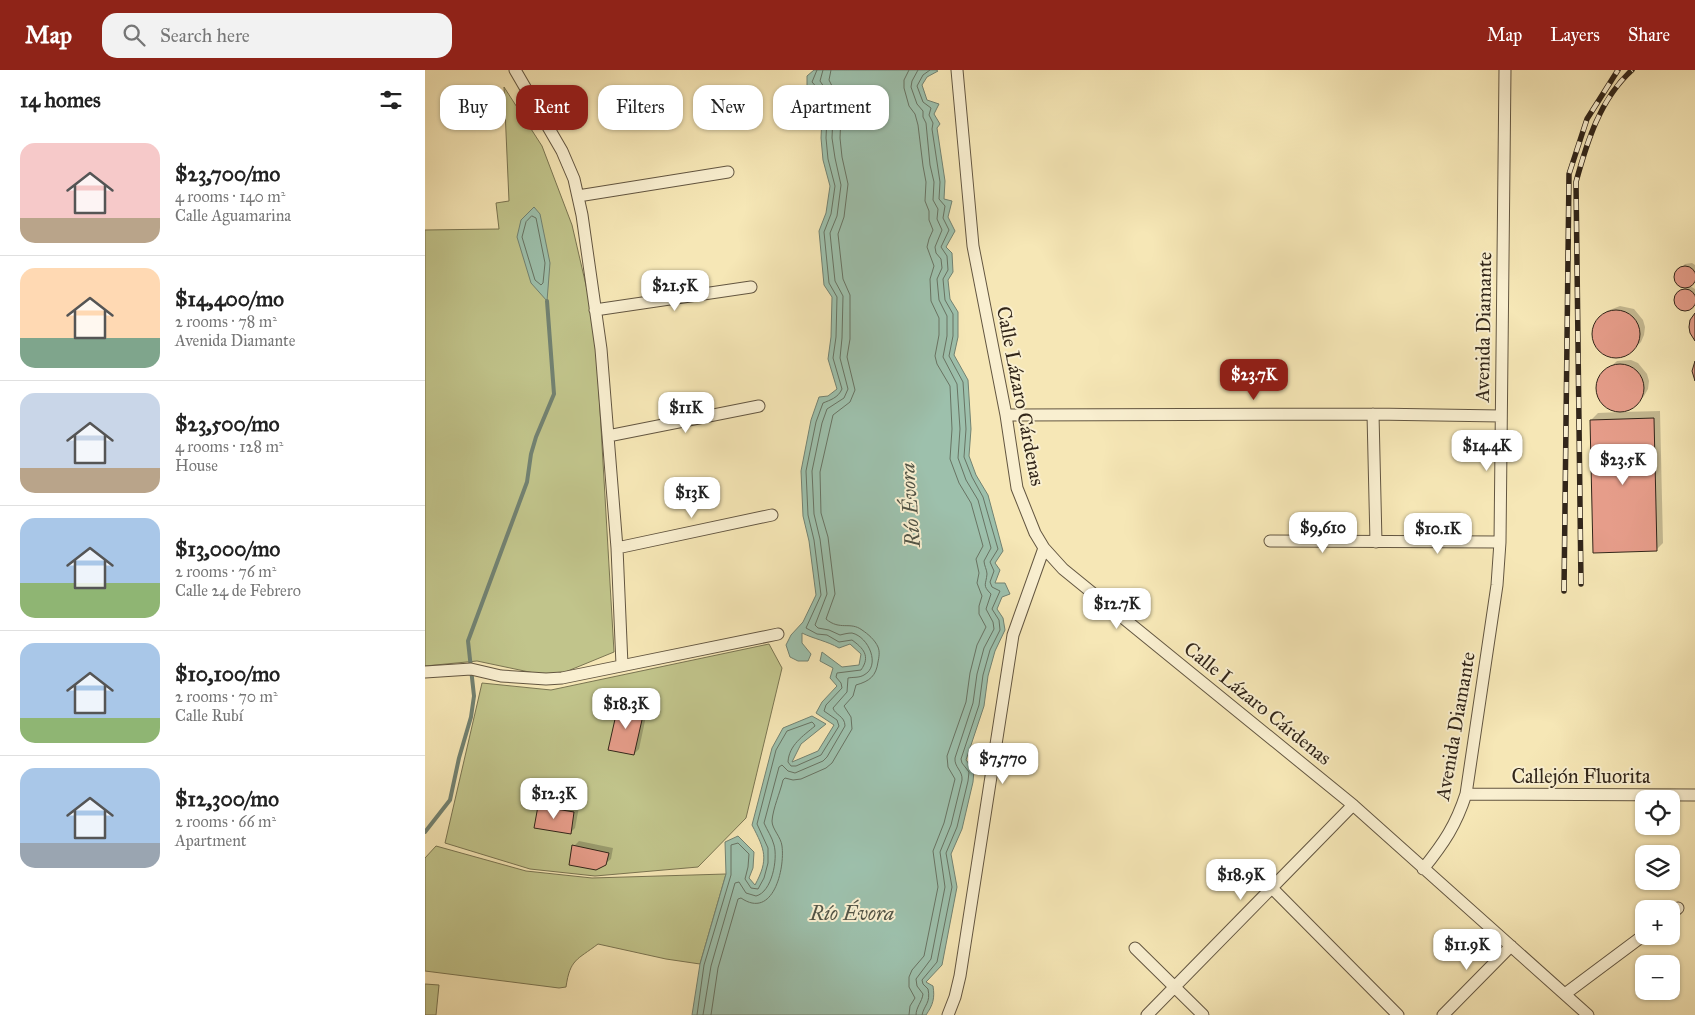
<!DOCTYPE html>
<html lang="en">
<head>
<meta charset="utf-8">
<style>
	:root { --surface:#fff; --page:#f2f2f2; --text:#222; --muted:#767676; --line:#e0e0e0; --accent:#8f2418 }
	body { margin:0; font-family:"IM FELL Great Primer",serif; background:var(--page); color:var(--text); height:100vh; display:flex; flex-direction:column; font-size:19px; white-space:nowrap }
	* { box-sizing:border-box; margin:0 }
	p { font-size:16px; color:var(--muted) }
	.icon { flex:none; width:28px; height:28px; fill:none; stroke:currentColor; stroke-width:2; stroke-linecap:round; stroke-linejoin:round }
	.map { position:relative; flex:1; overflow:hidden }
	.details { display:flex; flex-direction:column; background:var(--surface); width:425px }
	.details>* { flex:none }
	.banner { position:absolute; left:15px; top:15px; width:475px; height:45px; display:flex; gap:10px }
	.buttons { position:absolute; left:1210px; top:720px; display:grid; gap:10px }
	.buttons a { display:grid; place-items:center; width:45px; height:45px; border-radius:10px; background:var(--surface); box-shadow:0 1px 4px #0004; font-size:25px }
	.price { position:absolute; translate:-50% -42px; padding:0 11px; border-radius:10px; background:#fff; color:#222; font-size:16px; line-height:32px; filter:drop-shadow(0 1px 2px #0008) }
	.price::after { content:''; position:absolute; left:50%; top:30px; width:15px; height:11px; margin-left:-8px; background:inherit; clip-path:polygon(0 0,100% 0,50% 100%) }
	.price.current { background:var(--accent); color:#fff }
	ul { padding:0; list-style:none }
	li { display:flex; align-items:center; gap:15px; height:125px; padding:0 20px }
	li+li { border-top:1px solid var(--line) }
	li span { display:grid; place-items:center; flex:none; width:140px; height:100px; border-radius:15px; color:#555 }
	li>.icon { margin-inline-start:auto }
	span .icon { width:60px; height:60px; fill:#fffc; stroke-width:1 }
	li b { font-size:21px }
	h2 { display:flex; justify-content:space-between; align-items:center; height:60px; padding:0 20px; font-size:21px }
	.chip { padding:0 18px; border-radius:15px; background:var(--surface); box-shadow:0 1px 4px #0004; font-size:18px; line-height:45px }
	.chip.current { background:var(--accent); color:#fff }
	header { display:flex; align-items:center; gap:30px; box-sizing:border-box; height:70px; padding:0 25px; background:var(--accent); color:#fff }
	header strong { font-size:24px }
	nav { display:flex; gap:28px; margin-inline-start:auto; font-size:18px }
	.search { width:350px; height:45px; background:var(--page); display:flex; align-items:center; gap:12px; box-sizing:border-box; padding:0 18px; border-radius:15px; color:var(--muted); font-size:19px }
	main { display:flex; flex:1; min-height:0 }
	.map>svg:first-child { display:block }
	.green { fill:#c1c48b; stroke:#7a7552 }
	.water { fill:#9dc0ac; stroke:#728272 }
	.shadow { fill:#0003 }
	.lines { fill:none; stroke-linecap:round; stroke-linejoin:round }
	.shore { stroke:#687363; stroke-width:1 }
	.stream { stroke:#728272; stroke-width:4 }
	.building { fill:#e69d8a; stroke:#32261a }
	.minor-casing { stroke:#635641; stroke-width:13 }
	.minor { stroke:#f9efd0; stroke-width:11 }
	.rail-casing { stroke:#32261a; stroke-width:5.5 }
	.rail { stroke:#f9efd0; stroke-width:4; stroke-dasharray:11; stroke-linecap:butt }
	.labels { text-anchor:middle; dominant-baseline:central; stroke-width:4; stroke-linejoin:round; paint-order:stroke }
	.street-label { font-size:20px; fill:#32261a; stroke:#f9efd0 }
	.water-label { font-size:21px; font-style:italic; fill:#525446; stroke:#f9efd0 }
</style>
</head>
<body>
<header>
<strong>Map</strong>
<div class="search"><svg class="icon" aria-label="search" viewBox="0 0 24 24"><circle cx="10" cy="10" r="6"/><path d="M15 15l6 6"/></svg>Search here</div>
<nav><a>Map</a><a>Layers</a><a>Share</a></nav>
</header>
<main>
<section class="details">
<h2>14 homes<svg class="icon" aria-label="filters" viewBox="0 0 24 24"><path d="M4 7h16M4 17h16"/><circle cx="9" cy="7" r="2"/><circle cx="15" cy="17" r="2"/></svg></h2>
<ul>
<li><span style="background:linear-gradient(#f6c9c9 75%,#b9a48a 0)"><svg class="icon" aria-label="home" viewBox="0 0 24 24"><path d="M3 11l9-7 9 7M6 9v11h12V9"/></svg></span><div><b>$23,700/mo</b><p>4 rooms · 140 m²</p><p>Calle Aguamarina</p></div></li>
<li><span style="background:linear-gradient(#ffd9b3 70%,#7fa58c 0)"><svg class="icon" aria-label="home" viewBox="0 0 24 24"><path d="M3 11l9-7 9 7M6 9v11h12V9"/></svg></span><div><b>$14,400/mo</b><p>2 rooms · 78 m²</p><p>Avenida Diamante</p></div></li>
<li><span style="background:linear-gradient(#c9d6e8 75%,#b9a48a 0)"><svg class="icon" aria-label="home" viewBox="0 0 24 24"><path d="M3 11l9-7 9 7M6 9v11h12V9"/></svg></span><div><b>$23,500/mo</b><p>4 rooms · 128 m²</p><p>House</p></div></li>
<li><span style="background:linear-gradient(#a9c7e8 65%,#8fb573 0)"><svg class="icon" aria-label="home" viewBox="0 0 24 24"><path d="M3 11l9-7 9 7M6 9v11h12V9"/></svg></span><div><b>$13,000/mo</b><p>2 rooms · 76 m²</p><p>Calle 24 de Febrero</p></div></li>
<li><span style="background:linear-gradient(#a9c7e8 75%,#8fb573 0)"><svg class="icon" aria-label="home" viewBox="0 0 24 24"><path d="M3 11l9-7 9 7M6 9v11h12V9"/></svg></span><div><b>$10,100/mo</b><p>2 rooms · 70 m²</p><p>Calle Rubí</p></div></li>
<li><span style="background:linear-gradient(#a9c7e8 75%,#9aa5b1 0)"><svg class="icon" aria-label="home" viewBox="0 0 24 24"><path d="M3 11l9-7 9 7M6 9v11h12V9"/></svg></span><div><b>$12,300/mo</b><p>2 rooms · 66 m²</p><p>Apartment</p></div></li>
</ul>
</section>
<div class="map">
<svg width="1270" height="945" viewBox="0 0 1270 945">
	<rect width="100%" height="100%" fill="#f6e7b6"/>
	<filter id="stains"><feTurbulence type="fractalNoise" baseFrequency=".004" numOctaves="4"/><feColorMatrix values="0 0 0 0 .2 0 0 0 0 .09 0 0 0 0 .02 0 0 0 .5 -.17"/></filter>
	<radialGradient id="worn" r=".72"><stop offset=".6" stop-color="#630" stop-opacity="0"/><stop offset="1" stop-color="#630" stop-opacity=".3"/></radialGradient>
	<path class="green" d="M79 17 117 76 147 155 170 254 189 582 128 607 52 591 0 596V160L74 159 71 133 84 131Z
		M344 574 357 598 321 748 273 797 170 806 105 799 20 773 57 613 126 620Z
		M11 776 101 801 167 808 301 804 275 894 241 889 173 874C152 890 145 889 141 917L134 918 0 901V788Z
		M0 914 14 915 11 945H0Z"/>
	<path class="water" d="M389 0H511L513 1 502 7 497 15 502 30 514 34 509 44 515 54 512 58 520 111 519 129 527 131 523 147 530 161 521 177 527 183 528 202 523 210 525 229 533 242V267L529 285 543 310 546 359 544 386 551 405 563 425 578 481 570 493 575 500 570 513H580L585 524 577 527 572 539 578 548 580 560 570 581 563 606 559 636 541 690 549 700 548 712 537 759 526 784 532 817 517 895 501 912 508 916C510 928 508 935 501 945H267L275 894 301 804 300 772 313 766 329 782 328 798 324 808 330 815C344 789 340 780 327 755L347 678 358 658 387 646 401 654 376 674 367 692 393 681 409 655 391 643 397 632 412 616 405 608 408 598 395 591 397 582 417 597 434 595 436 584 425 574 414 578C402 571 389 569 377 563V573L386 584 383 591H373L365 587 361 575 366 565 378 552 391 525 384 471 378 446 376 401 386 350 394 327 403 326 412 319 403 289 406 267 407 227 399 215 394 161 401 143 405 116 398 90 396 68 397 47 391 24 382 15V6Z
		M109 137 115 144 125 193 122 231 106 213 92 167 96 150Z"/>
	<path class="shadow" d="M1267 193 1270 195V211L1266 215 1257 216 1252 212 1251 203 1260 194Z
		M1265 216 1270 219V233L1266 238 1257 240 1252 236 1250 230 1257 220Z
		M1195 236 1209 239 1218 250 1220 257 1219 265 1216 272 1204 283 1197 287H1189L1181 285 1175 280 1170 274 1169 259 1182 241Z
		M1206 290 1213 293 1222 304 1224 311 1223 319 1219 326 1208 337 1196 342 1235 341 1238 473 1231 480 1166 350 1173 343 1195 342 1185 339 1178 334 1174 328 1172 320V313L1175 306 1192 291Z
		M199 631 223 637 214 679 209 684 194 636Z
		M119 731 154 737 150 758 145 763 114 736Z
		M154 771 188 778 186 789 180 794 149 776Z"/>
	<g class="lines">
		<path class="shore" d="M107 146 111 148 120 193 118 213 116 215 110 210 97 167 101 152Z
			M272 945 279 895 306 805V775L313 773 324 784 323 797 320 809 326 818 333 819 339 808 343 793V778L332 754 351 680 362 661 387 652 389 654 390 656C378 666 364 675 363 692L366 696H371L396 685 414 656 412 650 399 641 401 635 417 618 416 613 411 607 412 603 436 600C446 586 438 578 427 570L414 572 402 565 392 564 381 558 396 525 389 470 383 445 381 401 391 352 398 333C405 330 413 328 417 319L408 288 411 267 412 227 404 213 399 162 406 144 410 116 403 89 401 68 402 46 395 21 387 12 392 0
			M278 945 286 896 310 813 314 812 321 823 331 826C347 822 353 789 349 775 347 767 342 760 339 753L354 697 357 695 363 701 370 703 398 691 402 687 420 656C420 646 410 645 408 638L422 622 423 608C428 607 434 608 439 605 456 596 444 567 427 563 423 563 419 564 415 565L404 560 393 558 390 555 402 524 395 469 389 444 387 401 397 353 402 339 419 328 423 319 415 288 417 268 418 226 410 211 405 163 412 146 416 115 410 88 407 68 408 45 401 20 395 11 398 0
			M286 945 293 898 313 829 316 828C348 850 360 799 357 776 356 767 347 759 347 751 348 738 355 723 358 710L360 708 368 710 376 709 401 698 407 693 427 659 426 647 419 636 428 626 431 615C445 611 451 606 453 592 454 587 455 582 453 577 450 570 443 564 437 560 425 551 415 561 401 549L410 524 403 467 396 443 395 402 408 345 425 332 430 320 422 287 425 269V225L418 209 413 164 419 147 423 114 417 87 415 68 416 44 408 18 404 10 406 0
			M484 945 485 936 490 928 484 917V907L487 900 499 886 513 817 508 781 519 753 530 709 523 697 522 686 541 632 545 603 552 575 561 557 554 544V536L557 526 552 513 554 503 551 489 558 476 546 433 534 413 525 389 527 359 525 316 512 294 510 286 514 265V248L506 231 505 209 509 196 502 177 504 169 508 160 504 150V141L500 131 501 112 498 96 493 55 490 44 484 36 479 18V10L484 0
			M491 945C491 937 497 932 498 924L492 916 491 909 506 889 520 817 515 782 526 755 537 710C538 701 529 697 530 688L548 633 552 604 559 578 569 559 568 552 561 539 566 524C557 515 561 515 562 504 562 500 559 495 559 491L566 478 553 430 541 410 533 388 535 359 532 314 518 287 522 266V246L514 230 512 209 517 198 516 189 511 183 510 177 517 160 512 149 513 139 508 130 509 112 505 95 501 53 498 47V41L492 34 486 17 487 11 493 0
			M497 945C499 935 506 933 503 919L498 914 497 910 512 892 527 817 521 783 532 757 543 711 544 702 537 693 536 689 554 635 558 605 565 580 575 560 574 550 567 539 575 521 567 517 565 512 569 501 565 492 573 479 558 427 547 407 539 387 541 359 538 312 524 286 528 266V244L520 230 518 209 523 200 522 186 516 177 524 160 518 148 520 136 514 129 515 112 507 59 508 53 504 45 506 38 498 32 492 16 498 5 505 0"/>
		<path class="stream" d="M0 762 25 730 34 688 46 647 49 626 43 571 102 412 106 384 111 367 129 324 122 231"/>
	</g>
	<path class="building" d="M1249 207a11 11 0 1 1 22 0a11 11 0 1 1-22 0Z
		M1249 230a11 11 0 1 1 22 0a11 11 0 1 1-22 0Z
		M1167 264a24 24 0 1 1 48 0a24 24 0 1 1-48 0Z
		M1270 243V271L1265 263 1264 257 1265 250Z
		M1270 291V311L1267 301Z
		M1171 318a24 24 0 1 1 48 0a24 24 0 1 1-48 0Z
		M1229 348 1232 481 1168 483 1165 350Z
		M193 636 219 641 209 685 183 680Z
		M113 736 149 742 146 764 109 758Z
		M147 775 184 783 181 795 171 800 144 795Z"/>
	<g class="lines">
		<g class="minor-casing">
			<path id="minor" d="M90 0 137 81 149 109 157 145 176 279 192 478 197 595
				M532 0 548 176 581 345 592 418 610 463 619 478 638 499 928 735 1163 945
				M153 126 303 102
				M170 240 326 217
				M948 344 951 472
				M581 345 948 344 1076 346
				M183 366 334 336
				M845 471 1075 472
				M192 478 347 445
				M0 602 46 599 76 606 121 609 137 608 353 564
				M1041 724 1270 725
				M998 799C1019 773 1031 755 1041 724L1072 515 1075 472 1080 0
				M847 818 973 945
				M1246 844 1253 838
				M710 878 778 945
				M1140 924 1219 865
				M523 945 530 927 535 906 588 565 619 478
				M722 945 928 735
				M1018 945 1086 876"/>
		</g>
		<use href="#minor" class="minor"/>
		<g class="rail-casing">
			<path id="rail" d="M1156 514 1151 112C1162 72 1175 29 1207 0
				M1139 521 1144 104 1162 49 1193 0"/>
		</g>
		<use href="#rail" class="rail"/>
	</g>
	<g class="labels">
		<g class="street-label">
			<text transform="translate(1058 257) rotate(-89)">Avenida Diamante</text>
			<text transform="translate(596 326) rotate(79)">Calle Lázaro Cárdenas</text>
			<text transform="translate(833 633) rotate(39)">Calle Lázaro Cárdenas</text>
			<text transform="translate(1030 656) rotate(-80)">Avenida Diamante</text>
			<text x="1156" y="706">Callejón Fluorita</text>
		</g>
		<g class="water-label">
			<text transform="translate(485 435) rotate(-94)">Río Évora</text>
			<text x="427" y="843">Río Évora</text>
		</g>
	</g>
	<rect width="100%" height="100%" filter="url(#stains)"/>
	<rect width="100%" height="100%" fill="url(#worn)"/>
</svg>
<div class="buttons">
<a><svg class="icon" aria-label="locate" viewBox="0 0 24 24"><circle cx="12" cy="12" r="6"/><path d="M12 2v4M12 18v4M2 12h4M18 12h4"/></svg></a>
<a><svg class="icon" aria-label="layers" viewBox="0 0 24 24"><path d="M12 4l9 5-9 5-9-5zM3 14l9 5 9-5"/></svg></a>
<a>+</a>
<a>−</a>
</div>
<b class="price" style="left:250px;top:242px">$21.5K</b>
<b class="price current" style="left:829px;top:331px">$23.7K</b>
<b class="price" style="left:261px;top:364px">$11K</b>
<b class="price" style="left:1062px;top:402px">$14.4K</b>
<b class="price" style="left:1198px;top:416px">$23.5K</b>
<b class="price" style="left:267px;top:449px">$13K</b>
<b class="price" style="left:898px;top:484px">$9,610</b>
<b class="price" style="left:1013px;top:485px">$10.1K</b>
<b class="price" style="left:692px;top:560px">$12.7K</b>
<b class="price" style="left:201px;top:660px">$18.3K</b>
<b class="price" style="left:578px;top:715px">$7,770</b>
<b class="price" style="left:129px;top:750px">$12.3K</b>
<b class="price" style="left:816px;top:831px">$18.9K</b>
<b class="price" style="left:1042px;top:901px">$11.9K</b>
<div class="banner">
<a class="chip">Buy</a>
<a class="chip current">Rent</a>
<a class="chip">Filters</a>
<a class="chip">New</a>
<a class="chip">Apartment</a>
</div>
</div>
</main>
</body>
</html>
